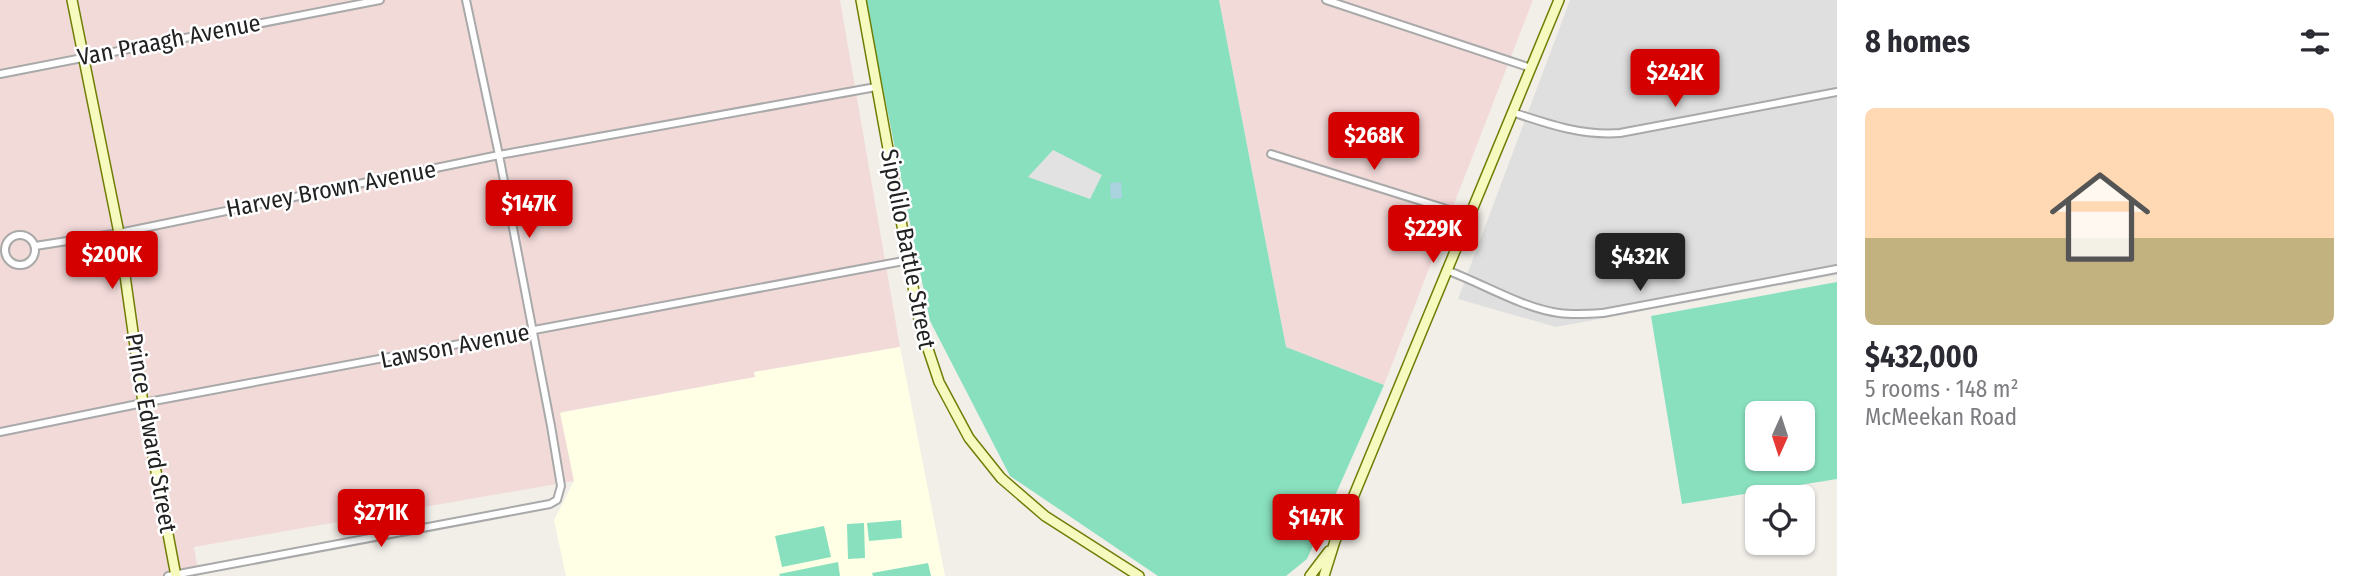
<!DOCTYPE html>
<html lang="en">
<head>
<meta charset="utf-8">
<style>
	:root { --surface:#fff; --page:#f2f2f3; --text:#2b2b33; --muted:#7c7c81; --line:#e1e1e2; --accent:#d40000 }
	body { margin:0; font-family:"Fira Sans Condensed",sans-serif; background:var(--page); color:var(--text); height:100vh; display:flex; flex-direction:column; font-size:26px; white-space:nowrap }
	* { box-sizing:border-box; margin:0 }
	p { font-size:23px; color:var(--muted) }
	.icon { flex:none; width:38px; height:38px; fill:none; stroke:currentColor; stroke-width:2; stroke-linecap:round; stroke-linejoin:round }
	.map { position:relative; flex:1; overflow:hidden }
	.details { display:flex; flex-direction:column; background:var(--surface); width:525px }
	.details>* { flex:none }
	.needle { width:46px; rotate:183deg }
	.tools { position:absolute; left:1745px; top:401px; display:grid; gap:14px }
	.tools a { display:grid; place-items:center; width:70px; height:70px; border-radius:10px; background:var(--surface); box-shadow:0 2px 5px #0004; font-size:35px }
	.price { position:absolute; translate:-50% -60px; padding:0 16px; border-radius:7px; background:var(--accent); color:#fff; font-size:23px; line-height:46px; filter:drop-shadow(0 2px 4px #0008) }
	.price::after { content:''; position:absolute; left:50%; top:42px; width:21px; height:16px; margin-left:-10px; background:inherit; clip-path:polygon(0 0,100% 0,50% 100%) }
	.price.on { background:#222; color:#fff }
	ul { padding:0; list-style:none }
	li { display:grid; align-content:center; gap:14px; height:371px; padding:0 28px }
	li+li { border-top:2px solid var(--line) }
	li span { display:grid; place-items:center; height:217px; border-radius:10px; color:#555 }
	li>.icon { margin-inline-start:auto }
	span .icon { width:126px; height:126px; fill:#fffc; stroke-width:1 }
	li b { font-size:30px }
	h2 { display:flex; justify-content:space-between; align-items:center; height:84px; padding:0 28px; font-size:30px }
	main { display:flex; flex:1; min-height:0 }
	.map>svg:first-child { display:block }
	.residential { fill:#e0dfdf }
	.commercial { fill:#f2dad9 }
	.education { fill:#ffffe5 }
	.pitch { fill:#88e0be; fill-rule:evenodd }
	.parking { fill:#e2e2e2 }
	.water { fill:#aad3df }
	.lines { fill:none; stroke-linecap:round; stroke-linejoin:round }
	.minor-casing { stroke:#a9a9a9; stroke-width:10 }
	.secondary-casing { stroke:#707d05; stroke-width:12 }
	.minor { stroke:#fff; stroke-width:6 }
	.secondary { stroke:#f7fabf; stroke-width:9 }
	.labels { text-anchor:middle; dominant-baseline:central; stroke-width:5; stroke-linejoin:round; paint-order:stroke }
	.street-label { font-size:24px; fill:#222; stroke:#fff }
</style>
</head>
<body>
<main>
<div class="map">
<svg width="1837" height="576" viewBox="0 0 1837 576">
	<rect width="100%" height="100%" fill="#f2efe9"/>
	<path class="residential" d="M1570 0H1837V275L1556 327 1458 299Z"/>
	<path class="commercial" d="M0 0H840L900 347 755 372 756 377 561 412 574 481 194 547 199 576H0Z
		M1219 0H1533L1384 385 1286 347Z"/>
	<path class="education" d="M900 347 945 576H566L554 520 574 481 560 413 755 377 754 372Z"/>
	<path class="pitch" d="M865 0H1219L1286 347 1384 385 1307 559 1286 576H1158L1010 476 930 321Z
		M1837 282V479L1682 504 1651 316ZM1757 413H1802V458H1757Z
		M901 520 902 538 869 541 867 523Z
		M864 523 865 558 848 559 847 524Z
		M824 526 831 557 782 567 775 536Z
		M838 562 840 576H780L779 574Z
		M928 563 931 576H873L872 573Z"/>
	<path class="parking" d="M1053 150 1102 175 1090 199 1028 177Z"/>
	<path class="water" d="M1121 182 1122 198 1111 199 1110 183Z"/>
	<g class="lines">
		<g class="minor-casing">
			<path id="minor" d="M1326 0 1531 68
				M0 74 380 0
				M1512 112C1548 124 1582 136 1620 133L1837 92
				M1271 154 1469 216
				M5 250a15 15 0 1 1 30 0a15 15 0 1 1-30 0Z
				M35 246 119 233 499 155 876 87
				M1446 270C1482 283 1522 308 1559 313 1574 315 1588 314 1603 313L1837 269
				M0 432 143 403 909 260
				M168 576 550 504 557 500 561 486 551 426 499 155 466 0"/>
		</g>
		<g class="secondary-casing">
			<path id="secondary" d="M72 0 119 233 143 403 176 576
				M861 0 920 325 939 382 969 438 1001 478 1045 516 1139 576
				M1310 576 1329 551
				M1324 576 1335 541 1559 0"/>
		</g>
		<use href="#minor" class="minor"/>
		<use href="#secondary" class="secondary"/>
	</g>
	<g class="labels">
		<g class="street-label">
			<text transform="translate(169 40) rotate(-11)">Van Praagh Avenue</text>
			<text transform="translate(331 189) rotate(-11)">Harvey Brown Avenue</text>
			<text transform="translate(908 249) rotate(79)">Sipolilo Battle Street</text>
			<text transform="translate(455 346) rotate(-11)">Lawson Avenue</text>
			<text transform="translate(151 433) rotate(80)">Prince Edward Street</text>
		</g>
	</g>
</svg>
<div class="tools">
<a><svg class="needle" viewBox="-14 -14 28 28"><path d="M0-13l5 13h-10z" fill="#e53935"/><path d="M0 13l5-13h-10z" fill="#7c7c81"/></svg></a>
<a><svg class="icon" aria-label="locate" viewBox="0 0 24 24"><circle cx="12" cy="12" r="6"/><path d="M12 2v4M12 18v4M2 12h4M18 12h4"/></svg></a>
</div>
<b class="price" style="left:1675px;top:109px">$242K</b>
<b class="price" style="left:1374px;top:172px">$268K</b>
<b class="price" style="left:529px;top:240px">$147K</b>
<b class="price" style="left:1433px;top:265px">$229K</b>
<b class="price" style="left:112px;top:291px">$200K</b>
<b class="price on" style="left:1640px;top:293px">$432K</b>
<b class="price" style="left:381px;top:549px">$271K</b>
<b class="price" style="left:1316px;top:554px">$147K</b>
</div>
<section class="details">
<h2>8 homes<svg class="icon" aria-label="filters" viewBox="0 0 24 24"><path d="M4 7h16M4 17h16"/><circle cx="9" cy="7" r="2"/><circle cx="15" cy="17" r="2"/></svg></h2>
<ul>
<li><span style="background:linear-gradient(#ffd9b3 60%,#c2b280 0)"><svg class="icon" aria-label="home" viewBox="0 0 24 24"><path d="M3 11l9-7 9 7M6 9v11h12V9"/></svg></span><div><b>$432,000</b><p>5 rooms · 148 m²</p><p>McMeekan Road</p></div></li>
</ul>
</section>
</main>
</body>
</html>
